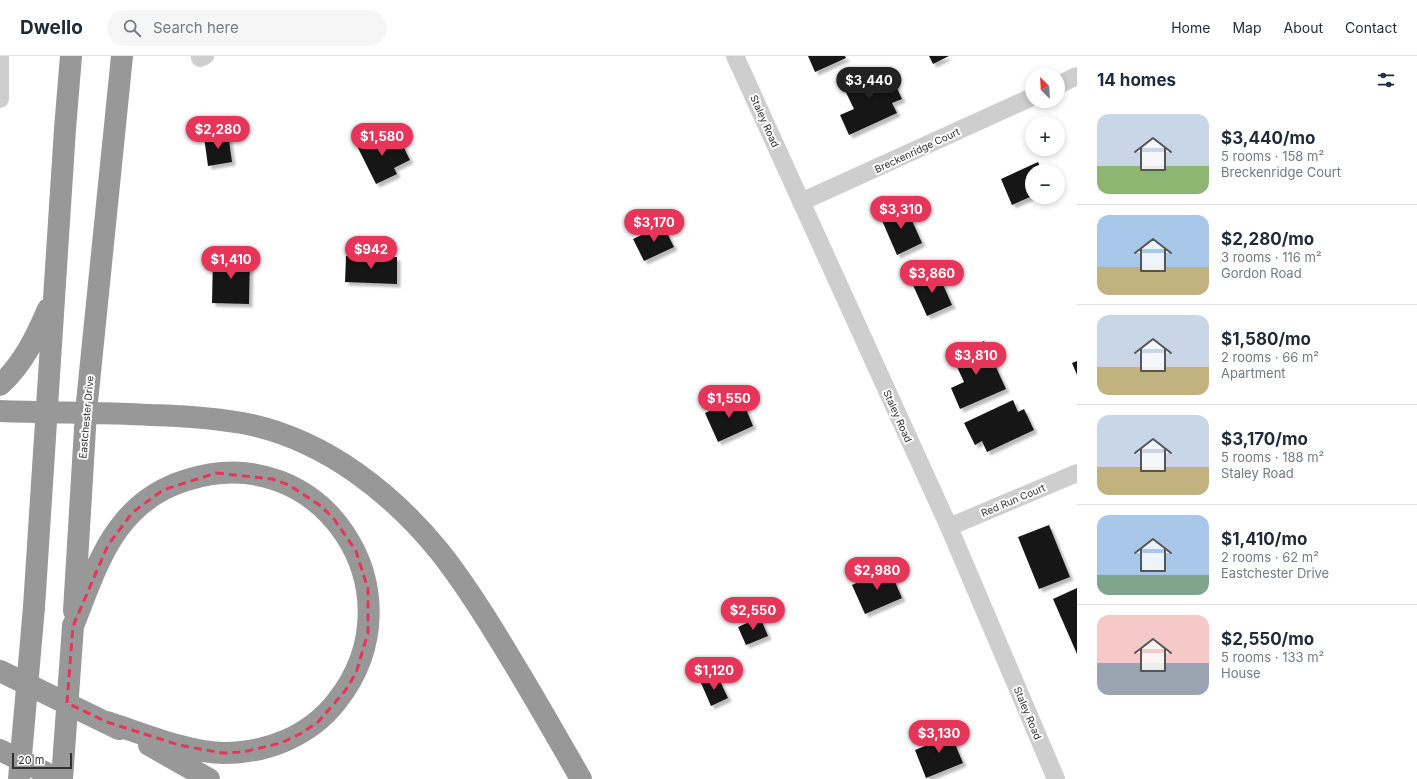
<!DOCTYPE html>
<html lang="en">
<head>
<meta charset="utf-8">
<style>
	:root { --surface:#fff; --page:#f6f6f7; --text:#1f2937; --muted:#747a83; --line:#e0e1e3; --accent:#e5365a }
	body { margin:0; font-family:Inter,sans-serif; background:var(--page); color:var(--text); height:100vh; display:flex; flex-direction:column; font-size:15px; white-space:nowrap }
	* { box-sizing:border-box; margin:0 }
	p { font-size:13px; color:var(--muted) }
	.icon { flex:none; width:22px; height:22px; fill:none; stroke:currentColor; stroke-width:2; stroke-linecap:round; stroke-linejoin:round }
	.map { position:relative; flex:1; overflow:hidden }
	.panel { display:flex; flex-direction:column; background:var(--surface); width:340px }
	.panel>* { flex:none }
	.needle { width:26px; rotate:336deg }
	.fabs { position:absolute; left:1025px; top:12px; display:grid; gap:8px }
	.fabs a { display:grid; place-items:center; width:40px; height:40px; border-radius:50%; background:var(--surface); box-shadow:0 2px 6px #0003; font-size:20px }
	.scale { position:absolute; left:12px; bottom:10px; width:60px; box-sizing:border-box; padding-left:4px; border:2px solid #313131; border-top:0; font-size:11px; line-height:14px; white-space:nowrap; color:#313131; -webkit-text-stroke:3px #fff; paint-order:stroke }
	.price { position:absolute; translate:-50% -34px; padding:0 9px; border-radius:14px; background:var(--accent); color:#fff; font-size:13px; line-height:26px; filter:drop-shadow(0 1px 2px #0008) }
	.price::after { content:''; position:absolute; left:50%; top:24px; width:12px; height:9px; margin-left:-6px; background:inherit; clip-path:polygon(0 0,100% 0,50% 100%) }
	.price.active { background:#222; color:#fff }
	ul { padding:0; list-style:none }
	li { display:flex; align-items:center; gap:12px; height:100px; padding:0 20px }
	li+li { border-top:1px solid var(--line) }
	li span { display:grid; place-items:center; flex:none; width:112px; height:80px; border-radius:12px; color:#555 }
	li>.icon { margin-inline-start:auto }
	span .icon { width:48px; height:48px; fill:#fffc; stroke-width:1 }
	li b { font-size:17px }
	h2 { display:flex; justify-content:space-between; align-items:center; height:48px; padding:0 20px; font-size:17px }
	header { display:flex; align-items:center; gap:24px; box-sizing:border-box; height:56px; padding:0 20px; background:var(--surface); border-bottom:1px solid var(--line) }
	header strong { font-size:19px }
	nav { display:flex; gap:22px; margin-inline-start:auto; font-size:14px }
	.search { width:280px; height:36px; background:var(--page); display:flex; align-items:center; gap:10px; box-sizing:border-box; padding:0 14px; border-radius:22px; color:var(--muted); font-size:15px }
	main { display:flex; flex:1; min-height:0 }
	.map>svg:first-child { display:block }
	.building { fill:#181818; filter:url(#shadow) }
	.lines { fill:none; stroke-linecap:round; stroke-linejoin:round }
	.street { stroke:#cecece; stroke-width:18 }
	.highway { stroke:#989898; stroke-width:22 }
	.highway-bridge { stroke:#989898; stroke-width:22 }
	.marked { fill:none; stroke:#e5365a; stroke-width:3; stroke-dasharray:8 5; stroke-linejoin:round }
	.labels { text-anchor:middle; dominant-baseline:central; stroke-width:4; stroke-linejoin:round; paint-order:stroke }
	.street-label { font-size:10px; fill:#313131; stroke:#fff }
</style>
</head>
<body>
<header>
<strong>Dwello</strong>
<div class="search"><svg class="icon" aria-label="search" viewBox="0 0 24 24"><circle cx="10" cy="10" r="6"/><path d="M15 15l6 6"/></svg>Search here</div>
<nav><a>Home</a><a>Map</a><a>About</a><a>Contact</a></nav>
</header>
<main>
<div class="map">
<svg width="1077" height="723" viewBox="0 0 1077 723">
	<defs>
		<filter id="shadow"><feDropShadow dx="3.5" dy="3.5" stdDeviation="1" flood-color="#0004"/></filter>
	</defs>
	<rect width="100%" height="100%" fill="#fff"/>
	<path class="building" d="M808 0H845L846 2 815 16Z
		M929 0H949L933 8Z
		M873 11 882 29 893 24 902 43 892 47 897 57 849 79 840 59 854 53 841 26Z
		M228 77 232 106 208 110 204 81Z
		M369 77 376 91 398 80 410 104 394 112 397 118 376 128 354 84Z
		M1038 106 1042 115H1032V140L1012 149 1001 123Z
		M905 149 922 187 897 199 880 160Z
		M663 169 674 191 644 205 633 183Z
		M213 200H250L249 248 212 247Z
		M346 200 397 201V228L345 226Z
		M937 215 952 249 927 260 912 227Z
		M984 285 1006 333 960 353 951 332 964 326 952 300Z
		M1077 305V319L1072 307Z
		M741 341 753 370 718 386 705 357Z
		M1013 344 1018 356 1024 353 1034 374 987 396 982 385 975 389 964 367Z
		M1049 469 1070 521 1039 533 1018 481Z
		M889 512 902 542 865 558 852 529Z
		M1077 532V598L1053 543Z
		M760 561 768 580 746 589 738 571Z
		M717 619 728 642 711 650 701 627Z
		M947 669 963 707 926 722 915 694 940 684 936 674Z"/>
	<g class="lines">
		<path class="street" d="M735 0 949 471 1056 723
			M0 1V43
			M200 2 205 0
			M1058 29 1077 20
			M801 146 1032 41
			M949 471 1077 417"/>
		<path class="highway" d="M0 329C23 308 36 281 48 253
			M0 355C50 357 101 356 151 359 185 360 219 362 252 369 327 386 392 437 440 496 466 529 489 566 511 603 535 642 558 683 581 723
			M34 551 65 73 71 0
			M74 555 86 356 122 0
			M73 570C86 538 98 500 119 472 136 449 160 432 187 424 321 381 423 536 337 645 310 680 267 697 224 697 189 697 141 677 107 666
			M0 615 119 673
			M149 689 209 723
			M0 694 58 723"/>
		<path class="highway-bridge" d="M19 723 34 551
			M62 723 73 570"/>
	</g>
	<path class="marked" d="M216 417 272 423 289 429 321 450 334 463 356 495 368 533V577L356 617 345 635 318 666 300 678 281 687 243 696 222 697 179 689 107 666 67 647 73 570 108 489 133 456 163 434Z"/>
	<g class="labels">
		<g class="street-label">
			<text transform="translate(765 65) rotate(66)">Staley Road</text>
			<text transform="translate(917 94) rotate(-25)">Breckenridge Court</text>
			<text transform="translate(898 360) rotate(66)">Staley Road</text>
			<text transform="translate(86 361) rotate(-85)">Eastchester Drive</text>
			<text transform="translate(1013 444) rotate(-23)">Red Run Court</text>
			<text transform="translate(1028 657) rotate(67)">Staley Road</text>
		</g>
	</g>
</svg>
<div class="fabs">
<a><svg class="needle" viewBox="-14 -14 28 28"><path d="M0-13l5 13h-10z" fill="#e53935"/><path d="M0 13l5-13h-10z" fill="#747a83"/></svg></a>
<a>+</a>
<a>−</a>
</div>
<div class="scale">20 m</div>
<b class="price active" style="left:869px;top:45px">$3,440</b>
<b class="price" style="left:218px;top:94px">$2,280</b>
<b class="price" style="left:382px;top:101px">$1,580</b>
<b class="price" style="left:901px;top:174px">$3,310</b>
<b class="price" style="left:654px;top:187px">$3,170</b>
<b class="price" style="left:371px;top:214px">$942</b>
<b class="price" style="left:231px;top:224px">$1,410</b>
<b class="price" style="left:932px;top:238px">$3,860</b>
<b class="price" style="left:976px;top:320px">$3,810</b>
<b class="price" style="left:729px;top:363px">$1,550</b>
<b class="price" style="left:877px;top:535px">$2,980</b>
<b class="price" style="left:753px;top:575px">$2,550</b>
<b class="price" style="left:714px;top:635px">$1,120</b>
<b class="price" style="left:939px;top:698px">$3,130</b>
</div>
<section class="panel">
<h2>14 homes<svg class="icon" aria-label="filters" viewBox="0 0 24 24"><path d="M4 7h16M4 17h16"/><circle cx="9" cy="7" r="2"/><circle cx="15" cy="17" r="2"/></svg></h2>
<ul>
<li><span style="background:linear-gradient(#c9d6e8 65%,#8fb573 0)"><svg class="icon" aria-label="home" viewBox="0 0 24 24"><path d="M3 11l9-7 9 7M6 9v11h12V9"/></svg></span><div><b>$3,440/mo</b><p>5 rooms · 158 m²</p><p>Breckenridge Court</p></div></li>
<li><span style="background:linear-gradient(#a9c7e8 65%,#c2b280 0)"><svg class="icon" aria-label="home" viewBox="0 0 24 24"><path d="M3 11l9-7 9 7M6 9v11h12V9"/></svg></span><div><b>$2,280/mo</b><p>3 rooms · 116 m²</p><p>Gordon Road</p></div></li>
<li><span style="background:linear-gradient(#c9d6e8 65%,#c2b280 0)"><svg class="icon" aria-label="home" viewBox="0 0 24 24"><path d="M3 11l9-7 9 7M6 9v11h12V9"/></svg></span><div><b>$1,580/mo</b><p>2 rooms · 66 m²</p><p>Apartment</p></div></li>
<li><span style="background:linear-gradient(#c9d6e8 65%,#c2b280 0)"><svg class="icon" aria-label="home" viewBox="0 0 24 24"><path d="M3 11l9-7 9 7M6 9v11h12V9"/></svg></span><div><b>$3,170/mo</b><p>5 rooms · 188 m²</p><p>Staley Road</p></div></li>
<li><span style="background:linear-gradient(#a9c7e8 75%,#7fa58c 0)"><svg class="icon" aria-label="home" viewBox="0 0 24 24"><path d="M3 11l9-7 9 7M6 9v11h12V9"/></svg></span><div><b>$1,410/mo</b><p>2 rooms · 62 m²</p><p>Eastchester Drive</p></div></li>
<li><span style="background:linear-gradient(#f6c9c9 60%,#9aa5b1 0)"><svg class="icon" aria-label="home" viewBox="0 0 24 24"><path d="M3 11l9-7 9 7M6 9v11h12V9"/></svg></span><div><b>$2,550/mo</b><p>5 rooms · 133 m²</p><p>House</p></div></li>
</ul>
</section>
</main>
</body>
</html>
